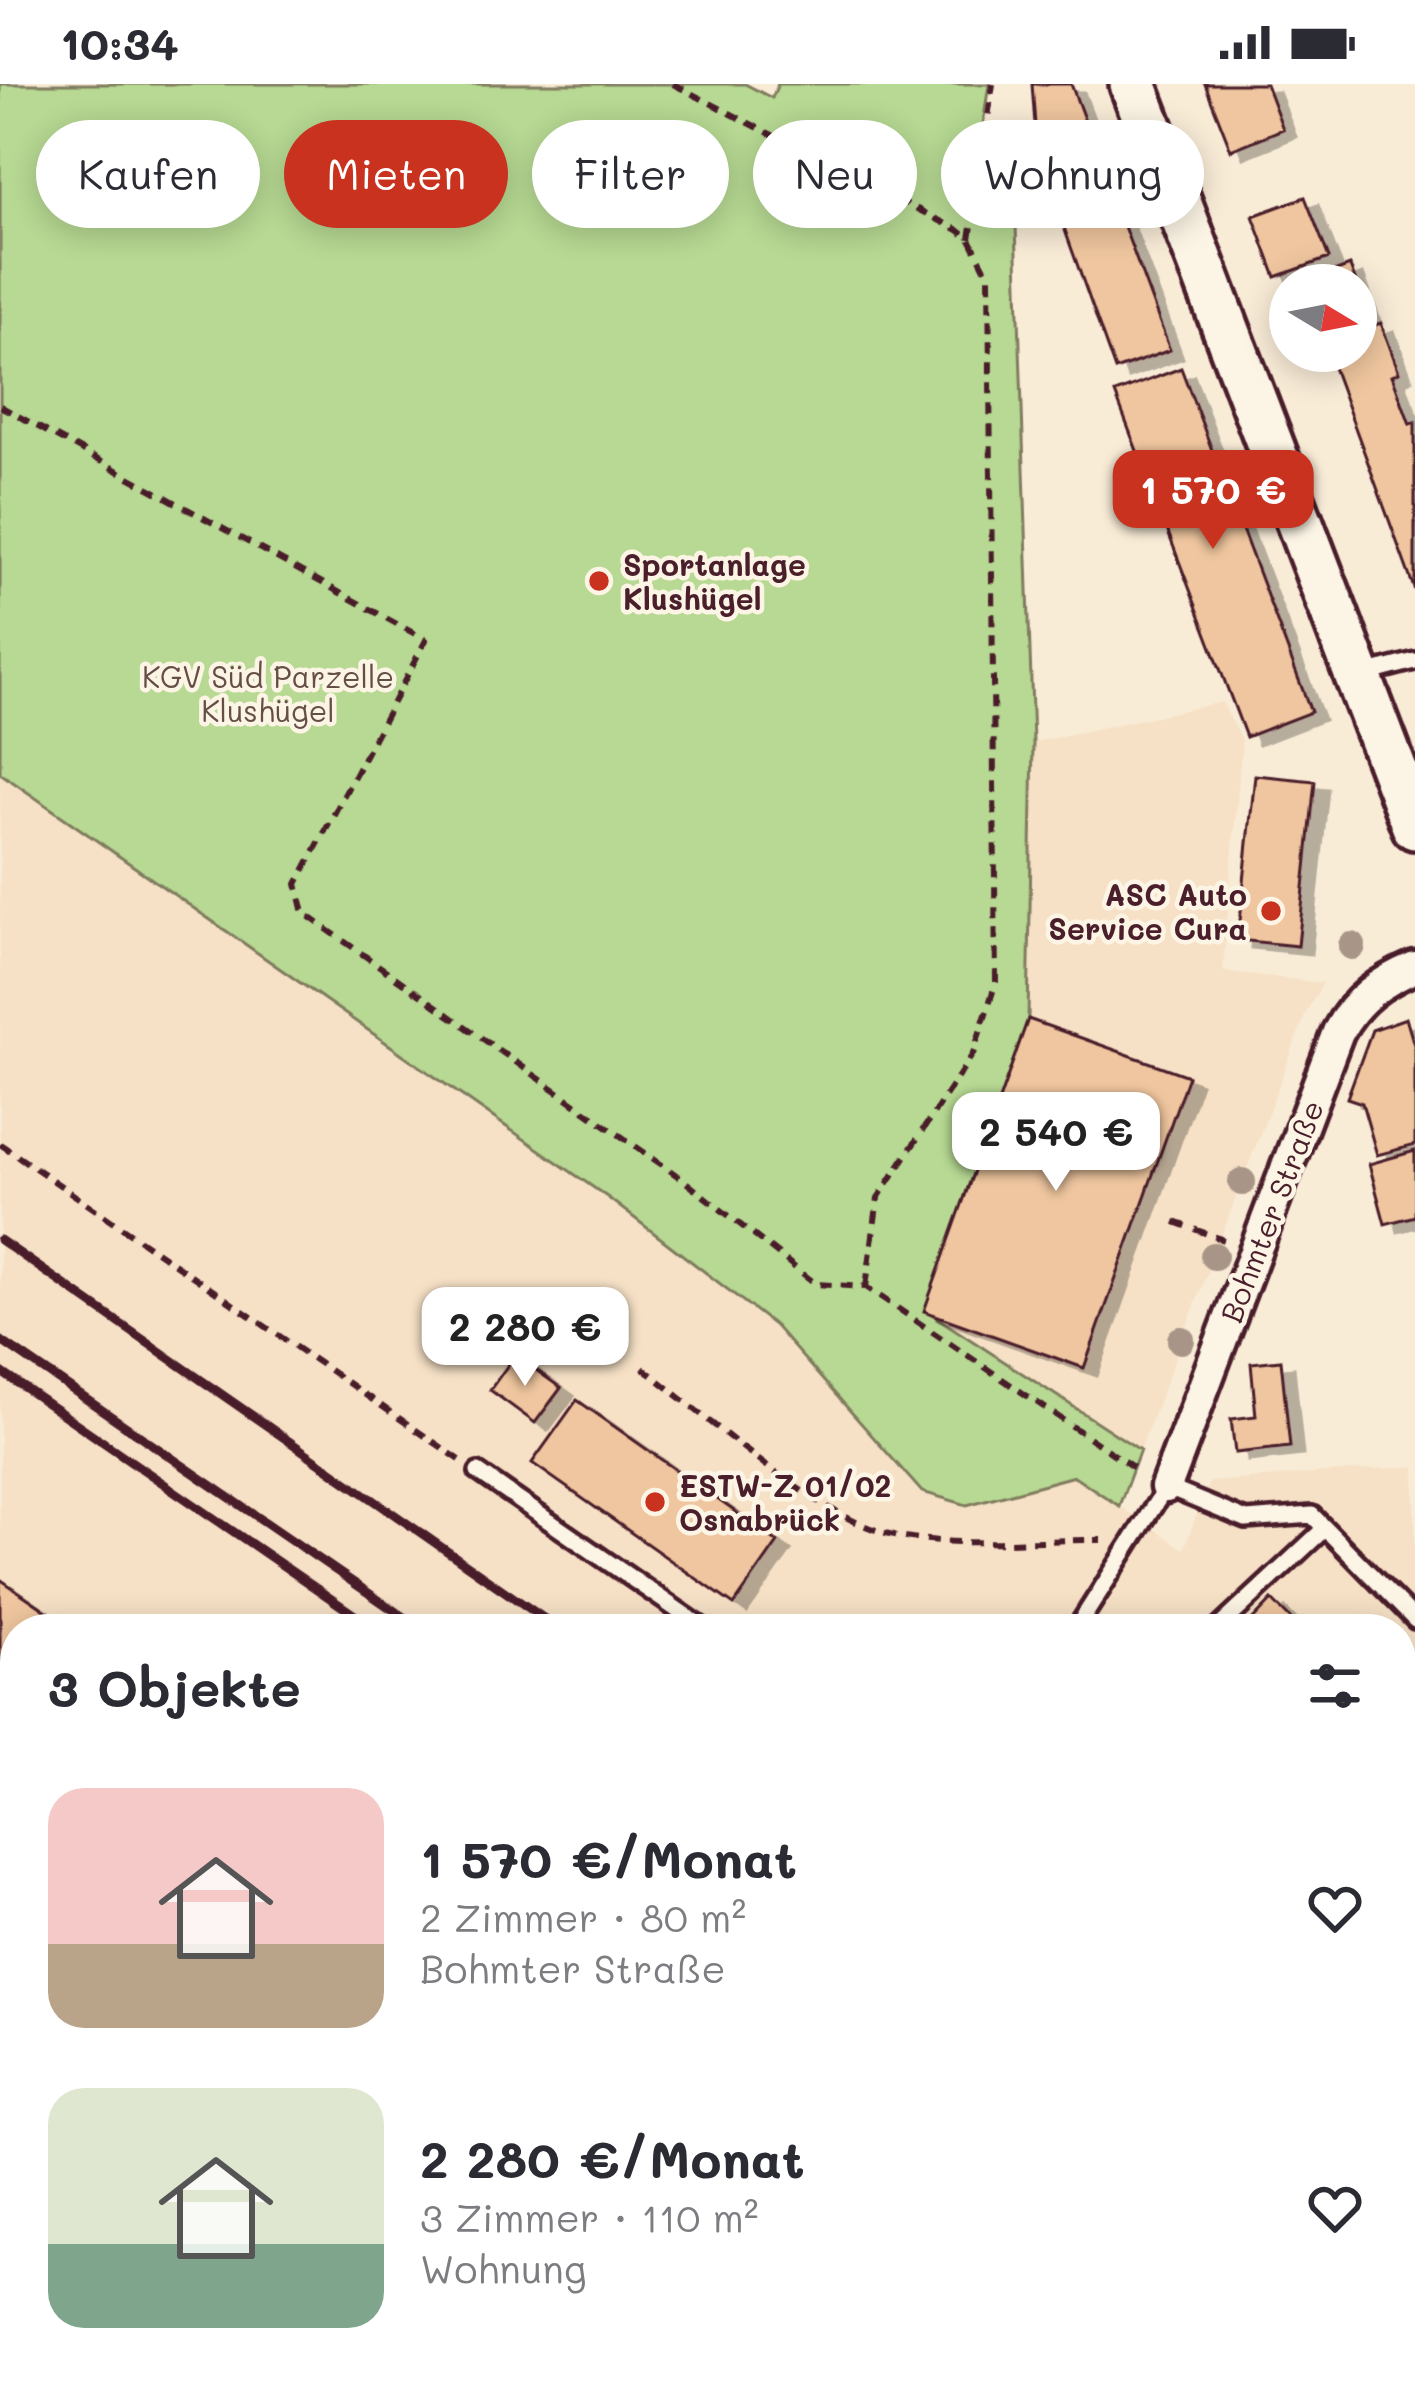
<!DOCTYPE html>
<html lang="de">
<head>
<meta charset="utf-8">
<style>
	:root { --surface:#fff; --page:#f2f2f3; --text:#2b2b33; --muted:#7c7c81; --accent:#c8321e }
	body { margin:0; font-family:Mali,sans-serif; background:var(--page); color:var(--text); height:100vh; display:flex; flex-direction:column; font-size:45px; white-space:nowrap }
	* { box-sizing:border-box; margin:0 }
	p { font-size:39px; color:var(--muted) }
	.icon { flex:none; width:66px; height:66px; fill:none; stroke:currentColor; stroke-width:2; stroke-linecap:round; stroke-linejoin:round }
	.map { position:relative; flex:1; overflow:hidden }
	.sheet { position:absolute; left:0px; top:1530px; width:1416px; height:771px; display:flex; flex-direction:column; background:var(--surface); border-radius:48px 48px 0 0; box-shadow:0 6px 30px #0003 }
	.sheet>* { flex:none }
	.hud { position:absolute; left:36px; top:36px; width:1344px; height:108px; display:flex; gap:24px }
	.needle { width:78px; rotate:100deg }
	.buttons { position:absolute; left:1269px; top:180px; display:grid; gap:24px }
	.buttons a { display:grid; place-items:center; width:108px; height:108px; border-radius:50%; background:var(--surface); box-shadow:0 6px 30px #0003; font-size:60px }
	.price { position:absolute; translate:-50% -102px; padding:0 27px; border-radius:24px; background:#fff; color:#222; font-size:39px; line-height:78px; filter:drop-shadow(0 3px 6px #0008) }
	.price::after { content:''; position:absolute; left:50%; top:72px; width:36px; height:27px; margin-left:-18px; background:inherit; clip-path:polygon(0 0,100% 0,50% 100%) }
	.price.on { background:var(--accent); color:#fff }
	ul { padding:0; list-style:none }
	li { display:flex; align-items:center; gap:36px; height:300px; padding:0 48px }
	li span { display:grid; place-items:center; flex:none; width:336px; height:240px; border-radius:36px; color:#555 }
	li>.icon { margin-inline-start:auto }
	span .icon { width:144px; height:144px; fill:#fffc; stroke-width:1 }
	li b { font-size:51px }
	h2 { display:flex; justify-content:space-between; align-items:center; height:144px; padding:0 48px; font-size:51px }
	.chip { padding:0 42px; border-radius:54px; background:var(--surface); box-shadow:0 6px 30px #0003; font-size:42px; line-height:108px }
	.chip.on { background:var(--accent); color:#fff }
	.status { display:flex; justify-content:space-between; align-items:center; height:84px; padding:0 60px; background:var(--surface); direction:ltr }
	.status svg { height:33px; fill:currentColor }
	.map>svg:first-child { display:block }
	.built { fill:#f6e1c6 }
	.green { fill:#b7d993; stroke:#807c5f; stroke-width:3 }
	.building { fill:#efc69f; stroke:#4a1f2b; stroke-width:3; filter:url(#shadow) }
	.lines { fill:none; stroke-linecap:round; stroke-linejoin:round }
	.service-casing { stroke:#4a1f2b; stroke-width:24 }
	.minor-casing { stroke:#4a1f2b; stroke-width:39 }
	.secondary-casing { stroke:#4a1f2b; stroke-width:54 }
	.path { stroke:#4a1f2b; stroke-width:6; stroke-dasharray:12 9; stroke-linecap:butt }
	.service { stroke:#fcf5e5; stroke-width:15 }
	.minor { stroke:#fcf5e5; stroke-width:30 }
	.secondary { stroke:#fcf5e5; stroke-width:45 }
	.rail { stroke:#4a1f2b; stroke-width:9 }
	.tree { fill:#a89587 }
	.poi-dot { fill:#c8321e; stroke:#fcf5e5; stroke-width:4.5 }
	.labels { text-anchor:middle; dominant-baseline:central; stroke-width:9; stroke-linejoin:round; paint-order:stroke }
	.poi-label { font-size:30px; font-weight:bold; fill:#4a1f2b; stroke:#fcf5e5; text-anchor:start }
	.park-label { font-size:30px; fill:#654e45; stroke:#fcf5e5 }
	.street-label { font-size:30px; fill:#4a1f2b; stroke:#fcf5e5 }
</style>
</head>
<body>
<div class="status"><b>10:34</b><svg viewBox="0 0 49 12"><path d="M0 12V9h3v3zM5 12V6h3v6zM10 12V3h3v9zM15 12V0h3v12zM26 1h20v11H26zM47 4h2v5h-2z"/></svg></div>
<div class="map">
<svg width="1415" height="2299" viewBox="0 0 1415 2299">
	<defs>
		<filter id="shadow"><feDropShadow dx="13" dy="8" stdDeviation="0" flood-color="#0004"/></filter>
	</defs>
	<rect width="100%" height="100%" fill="#f9ecd7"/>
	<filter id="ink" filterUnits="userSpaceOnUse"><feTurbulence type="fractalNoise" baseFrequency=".00833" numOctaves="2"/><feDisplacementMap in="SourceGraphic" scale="24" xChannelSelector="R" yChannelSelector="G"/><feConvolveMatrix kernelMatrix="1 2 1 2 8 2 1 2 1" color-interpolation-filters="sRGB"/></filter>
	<g filter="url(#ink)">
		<path class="built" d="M1222 618 1242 657 1223 887 1323 899 1307 927 1140 1366 924 1227 1028 935 1033 658Z
			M0 689 607 1113 774 1241 922 1408 967 1421 1074 1392 1184 1465 1209 1398 1415 1382V1987L1401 1973V1545H15V2286H1401V2027L1415 2042V2299H0Z"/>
		<path class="green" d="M0 0H745L772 14 778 0H989L976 88 1015 110 1033 658 1028 935 925 1226 1140 1366 1119 1422 1074 1392 967 1421 922 1408 774 1241 607 1113 0 689Z"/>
		<path class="building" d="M1071 0 1170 266 1115 286 1037 68 1032 0Z
			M1205 0H1266L1283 45 1231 66Z
			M1305 113 1329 174 1276 193 1253 132Z
			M1350 182 1372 242 1381 239 1399 288 1392 291 1410 340 1415 338V507L1327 267H1356V201L1302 200Z
			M1181 284 1311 628 1246 653 1115 309Z
			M1255 691 1315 697 1298 862 1238 856Z
			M1406 934 1415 964V1061L1377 1071 1362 1019 1347 1014 1372 946Z
			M1028 935 1188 992 1084 1284 924 1227Z
			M1415 1067V1132L1385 1140 1369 1080Z
			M515 1271 561 1304 535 1339 490 1306Z
			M1281 1276 1290 1363 1235 1369 1231 1335 1256 1332 1251 1279Z
			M577 1316 778 1458 734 1521 532 1379Z
			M0 1495 73 1545H15L13 2017 0 2008Z
			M1272 1516 1301 1545H1244Z
			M1401 1645 1415 1659V1980L1401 1966Z
			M0 2118 15 2128V2143L0 2165Z
			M15 2175V2286H239L258 2299H30L0 2279V2196Z
			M416 2286H561L552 2299H434Z"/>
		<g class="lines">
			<g class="service-casing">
				<path id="service" d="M1361 591 1415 577
					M478 1388 705 1545
					M1076 1545 1166 1403 1246 1436 1312 1431 1415 1536
					M1217 1545 1324 1445
					M391 2286 409 2299
					M629 2286 651 2299
					M576 2299 587 2286"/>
			</g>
			<g class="minor-casing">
				<path id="minor" d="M1166 1403 1338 948C1356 915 1380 898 1415 883"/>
			</g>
			<g class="secondary-casing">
				<path id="secondary" d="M1133 0 1415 742"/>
			</g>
			<path class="path" d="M673 0 958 146 970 155 989 192 996 898 973 970 878 1114 866 1203
				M970 155 993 0
				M0 322 426 556 297 800 304 829 682 1095 816 1200 866 1203 1137 1386
				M0 1060 460 1376
				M1175 1138 1224 1156
				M643 1284C706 1332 806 1424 879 1447 941 1466 1034 1455 1101 1456"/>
			<use href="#service" class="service"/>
			<use href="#minor" class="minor"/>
			<use href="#secondary" class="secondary"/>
			<path class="rail" d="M0 1156 559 1545
				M0 1256 421 1545
				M0 1287 375 1545
				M1401 2135 1415 2146
				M1401 2247 1415 2258
				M1401 2280 1415 2292"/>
		</g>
		<g class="tree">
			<circle cx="1352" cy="862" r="14"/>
			<circle cx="1242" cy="1098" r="14"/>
			<circle cx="1214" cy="1172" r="14"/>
			<circle cx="1181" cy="1256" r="14"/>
		</g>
	</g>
	<g class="poi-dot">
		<circle cx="599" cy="497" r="12"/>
		<circle cx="1271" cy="827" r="12"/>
		<circle cx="655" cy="1418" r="12"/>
	</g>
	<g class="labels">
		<g class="poi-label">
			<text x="623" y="480">Sportanlage<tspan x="623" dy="34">Klushügel</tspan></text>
			<text x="1247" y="810" text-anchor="end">ASC Auto<tspan x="1247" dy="34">Service Cura</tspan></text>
			<text x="679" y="1401">ESTW-Z 01/02<tspan x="679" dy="34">Osnabrück</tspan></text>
		</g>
		<g class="park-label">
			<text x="268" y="592">KGV Süd Parzelle<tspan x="268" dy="34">Klushügel</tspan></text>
		</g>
		<g class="street-label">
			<text transform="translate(1271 1127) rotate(-69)">Bohmter Straße</text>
		</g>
	</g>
</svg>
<div class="buttons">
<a><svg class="needle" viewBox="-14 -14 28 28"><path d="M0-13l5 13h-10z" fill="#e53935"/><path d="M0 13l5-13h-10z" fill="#7c7c81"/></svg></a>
</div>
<b class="price on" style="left:1213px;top:468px">1 570 €</b>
<b class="price" style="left:1056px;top:1110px">2 540 €</b>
<b class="price" style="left:525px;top:1305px">2 280 €</b>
<div class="hud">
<a class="chip">Kaufen</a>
<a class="chip on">Mieten</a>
<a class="chip">Filter</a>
<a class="chip">Neu</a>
<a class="chip">Wohnung</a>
</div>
<section class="sheet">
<h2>3 Objekte<svg class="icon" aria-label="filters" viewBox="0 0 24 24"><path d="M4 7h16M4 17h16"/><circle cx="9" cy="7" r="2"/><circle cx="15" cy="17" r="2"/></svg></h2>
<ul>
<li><span style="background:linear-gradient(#f6c9c9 65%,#b9a48a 0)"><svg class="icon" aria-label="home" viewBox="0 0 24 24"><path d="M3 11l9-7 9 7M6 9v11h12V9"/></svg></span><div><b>1 570 €/Monat</b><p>2 Zimmer · 80 m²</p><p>Bohmter Straße</p></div><svg class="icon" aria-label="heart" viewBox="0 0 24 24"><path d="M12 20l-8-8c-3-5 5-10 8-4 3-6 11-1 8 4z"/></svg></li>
<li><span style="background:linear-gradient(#dfe7d0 65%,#7fa58c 0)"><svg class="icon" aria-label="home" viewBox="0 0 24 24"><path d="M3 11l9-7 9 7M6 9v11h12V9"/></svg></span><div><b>2 280 €/Monat</b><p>3 Zimmer · 110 m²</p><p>Wohnung</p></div><svg class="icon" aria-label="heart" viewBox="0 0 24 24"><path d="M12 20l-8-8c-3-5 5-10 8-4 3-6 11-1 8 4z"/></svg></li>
</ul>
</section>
</div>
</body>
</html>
